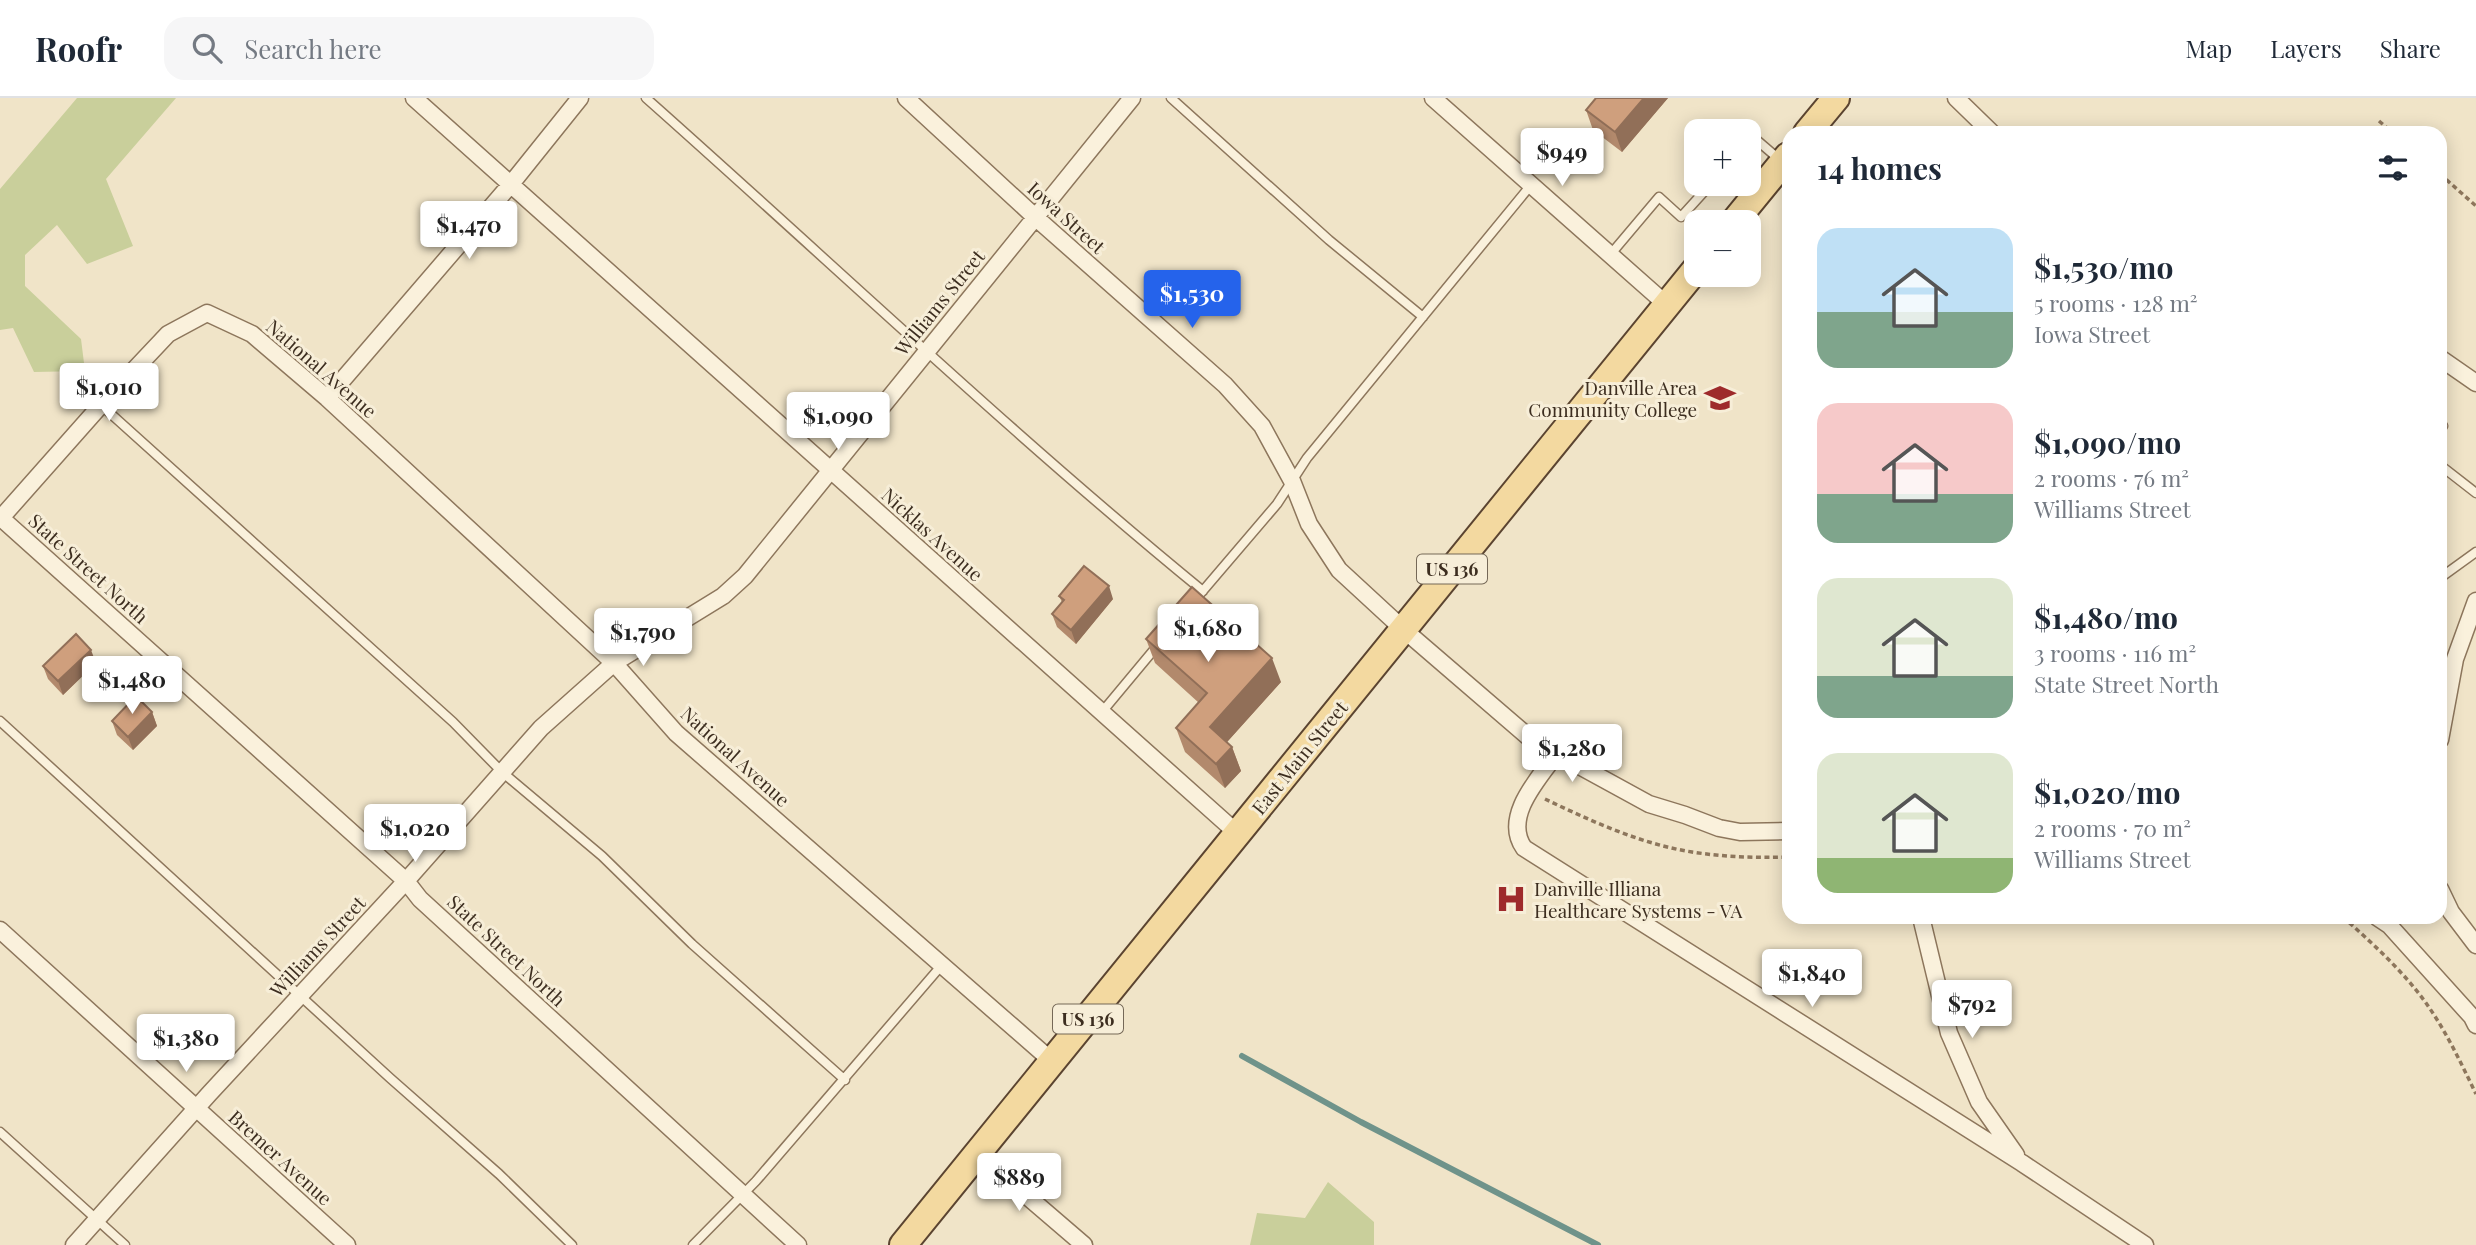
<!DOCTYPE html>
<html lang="en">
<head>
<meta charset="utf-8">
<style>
	:root { --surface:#fff; --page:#f6f6f7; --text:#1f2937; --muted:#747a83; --line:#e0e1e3; --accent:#2563eb }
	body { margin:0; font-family:"Playfair Display",serif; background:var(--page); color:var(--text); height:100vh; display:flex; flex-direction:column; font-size:26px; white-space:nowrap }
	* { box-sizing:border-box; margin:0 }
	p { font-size:23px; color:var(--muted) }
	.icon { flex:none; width:38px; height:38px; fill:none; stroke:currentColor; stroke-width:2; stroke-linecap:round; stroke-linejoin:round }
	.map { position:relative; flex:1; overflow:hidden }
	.sheet { position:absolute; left:1782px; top:28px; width:665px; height:798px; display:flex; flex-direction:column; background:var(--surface); border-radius:21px; box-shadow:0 4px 18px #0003 }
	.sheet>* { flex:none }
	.tools { position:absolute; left:1684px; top:21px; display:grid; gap:14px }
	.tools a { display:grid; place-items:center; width:77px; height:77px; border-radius:14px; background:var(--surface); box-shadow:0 4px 18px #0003; font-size:35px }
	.price { position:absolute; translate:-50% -60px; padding:0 16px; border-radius:7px; background:#fff; color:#222; font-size:23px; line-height:46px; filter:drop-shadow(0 2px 4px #0008) }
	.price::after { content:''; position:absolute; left:50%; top:42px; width:21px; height:16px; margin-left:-10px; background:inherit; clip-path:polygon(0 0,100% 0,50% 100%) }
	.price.current { background:var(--accent); color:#fff }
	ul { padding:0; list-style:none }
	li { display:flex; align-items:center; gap:21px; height:175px; padding:0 35px }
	li span { display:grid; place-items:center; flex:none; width:196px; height:140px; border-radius:21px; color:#555 }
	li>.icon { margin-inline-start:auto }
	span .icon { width:84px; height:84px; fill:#fffc; stroke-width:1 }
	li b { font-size:30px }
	h2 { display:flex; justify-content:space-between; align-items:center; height:84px; padding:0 35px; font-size:30px }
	header { display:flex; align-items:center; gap:42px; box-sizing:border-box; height:98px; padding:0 35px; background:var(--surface); border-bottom:2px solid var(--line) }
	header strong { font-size:33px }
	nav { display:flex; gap:38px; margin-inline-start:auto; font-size:24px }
	.search { width:490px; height:63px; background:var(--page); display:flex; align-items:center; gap:18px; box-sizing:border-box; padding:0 24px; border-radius:21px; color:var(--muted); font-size:26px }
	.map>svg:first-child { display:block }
	.green { fill:#c9cf9b }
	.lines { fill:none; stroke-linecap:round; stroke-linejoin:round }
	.stream { stroke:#6f938a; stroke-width:6 }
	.lane-casing { stroke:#8d765c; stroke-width:11 }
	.street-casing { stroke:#8d765c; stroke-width:19 }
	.primary-casing { stroke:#5b4430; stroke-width:30 }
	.path { stroke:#8d765c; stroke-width:3.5; stroke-dasharray:5 3.5; stroke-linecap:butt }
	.lane { stroke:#faf1dc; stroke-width:8 }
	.street { stroke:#faf1dc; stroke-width:16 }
	.primary { stroke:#f3d9a0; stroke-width:26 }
	.wall { fill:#b2896c }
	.shaded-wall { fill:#916f58 }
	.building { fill:#cf9f7d; stroke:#916f58; stroke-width:2 }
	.labels { text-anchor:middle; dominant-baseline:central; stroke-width:6; stroke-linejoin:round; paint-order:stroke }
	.shield { fill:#f7eed8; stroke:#756857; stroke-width:2 }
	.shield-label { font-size:18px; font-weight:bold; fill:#3d2e20 }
	.street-label { font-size:19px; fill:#3d2e20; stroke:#f7eed8 }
	.poi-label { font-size:19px; fill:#3d2e20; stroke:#f7eed8; text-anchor:end }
</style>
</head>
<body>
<header>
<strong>Roofr</strong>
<div class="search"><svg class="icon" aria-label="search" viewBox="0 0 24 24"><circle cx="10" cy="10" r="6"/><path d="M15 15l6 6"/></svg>Search here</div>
<nav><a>Map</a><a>Layers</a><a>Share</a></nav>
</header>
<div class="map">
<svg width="2476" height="1147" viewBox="0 0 2476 1147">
	<rect width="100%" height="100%" fill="#f0e4c8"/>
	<path class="green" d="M77 0H176L106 81 133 148 87 166 57 127 25 157V188L81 241 85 273 34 274 13 230 0 232V91Z
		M1328 1084 1374 1124V1147H1250L1257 1115 1305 1120Z"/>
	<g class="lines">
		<path class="stream" d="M1242 958 1361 1024 1598 1147"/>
		<g class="lane-casing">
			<path id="lane" d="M646 0C832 165 1011 336 1203 493
				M1171 0 1329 142 1423 219
				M1748 43 1752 38 1780 62
				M1610 157 1659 99 1681 119 1711 86
				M101 307 453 624 502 674 602 758 692 846 845 982
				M2440 332 2443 328
				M2440 367 2476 395
				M2440 480 2476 454
				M1201 495 1277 406 1307 360 1531 87
				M1102 614 1157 548
				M0 623 390 980 499 1076 572 1147
				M0 1034 125 1147
				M693 1147 756 1083 941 868"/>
		</g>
		<g class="street-casing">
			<path id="street" d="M414 0 1237 735
				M906 0 1035 119 1225 287 1262 328 1292 383 1309 426 1339 472 1403 531 1532 642 1649 706 1685 717 1719 730 1740 734 1788 733
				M1433 0 1667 207
				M1956 0 1992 35
				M2440 260 2476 285
				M327 300 511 86 580 0
				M1 420 406 783 420 801 798 1147
				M0 421 101 307 168 236 207 215 252 236 327 300 614 565 676 635 1053 964
				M2440 642 2455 561 2476 503
				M1557 655C1539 680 1502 719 1524 750L2022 1065 2145 1147
				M2440 791 2451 814 2476 847
				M1921 819 1949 935 1979 1004 2016 1057
				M2377 819 2389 827 2472 919 2476 927
				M0 832 347 1147
				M978 1056 1084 1147
				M74 1147 209 996 406 783 541 630 614 565 723 498 745 478 1132 0"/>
		</g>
		<g class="primary-casing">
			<path id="primary" d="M1807 35 1836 0
				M1734 124 1788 58
				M903 1147 1696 171"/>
		</g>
		<path class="path" d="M2379 23 2393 35
			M2440 76 2476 108
			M1545 701C1591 723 1641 746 1692 754 1724 759 1756 760 1788 759
			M2343 819C2372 845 2403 873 2426 905 2446 933 2461 965 2476 996"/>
		<use href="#lane" class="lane"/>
		<use href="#street" class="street"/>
		<use href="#primary" class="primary"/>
	</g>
	<path class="wall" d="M1596 0H1668L1622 54 1593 32 1586 12Z
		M1059 498 1113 501 1076 546 1057 529 1052 516 1062 504Z
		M1146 541 1281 584 1227 644 1232 649 1241 673 1225 690 1185 654 1176 630 1199 605 1155 565Z
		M96 565 63 597 48 581 43 568Z
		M152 614 157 628 133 652 117 637 112 623Z"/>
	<path class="shaded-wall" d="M1644 0H1668L1622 54 1615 34Z
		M1109 488 1113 501 1076 546 1071 532Z
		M91 552 96 565 63 597 58 583Z
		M1272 560 1281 584 1219 653 1210 629Z
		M152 614 157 628 133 652 128 639Z
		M1232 649 1241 673 1225 690 1216 666Z"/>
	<path class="building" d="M1596 0H1644L1615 34 1586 12Z
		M1084 468 1109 488 1071 532 1052 516 1064 502 1059 498Z
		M1192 489 1272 560 1210 629 1232 649 1216 666 1176 630 1207 595 1146 541Z
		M76 536 91 552 58 583 43 568Z
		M136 598 152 614 128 639 112 623Z"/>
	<defs>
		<g id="university-bare" transform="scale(2.415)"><path d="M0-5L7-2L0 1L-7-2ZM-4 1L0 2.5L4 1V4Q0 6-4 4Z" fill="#9e2a2b" stroke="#f7eed8" stroke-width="2.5" paint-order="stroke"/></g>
		<g id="hospital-bare" transform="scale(2.415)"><path d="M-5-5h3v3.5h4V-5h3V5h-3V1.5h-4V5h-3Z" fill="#9e2a2b" stroke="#f7eed8" stroke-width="2.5" paint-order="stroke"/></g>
	</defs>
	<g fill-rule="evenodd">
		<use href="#university-bare" x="1720" y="300"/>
		<use href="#hospital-bare" x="1511" y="801"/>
	</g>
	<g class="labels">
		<g class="shield">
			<rect x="1417" y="456.5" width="70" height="29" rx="5"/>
			<rect x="1053" y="906.5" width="70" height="29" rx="5"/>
		</g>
		<g class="shield-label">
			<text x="1452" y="471">US 136</text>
			<text x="1088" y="921">US 136</text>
		</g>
		<g class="street-label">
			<text transform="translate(1067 119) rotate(42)">Iowa Street</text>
			<text transform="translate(939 204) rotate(-51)">Williams Street</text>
			<text transform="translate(322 270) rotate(41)">National Avenue</text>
			<text transform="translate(933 436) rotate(42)">Nicklas Avenue</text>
			<text transform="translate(89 470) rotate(42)">State Street North</text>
			<text transform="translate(736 658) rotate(42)">National Avenue</text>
			<text transform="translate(1299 659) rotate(-51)">East Main Street</text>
			<text transform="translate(317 848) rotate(-47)">Williams Street</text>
			<text transform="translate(507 852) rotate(43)">State Street North</text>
			<text transform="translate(281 1059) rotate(42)">Bremer Avenue</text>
		</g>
		<g class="poi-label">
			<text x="1697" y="289">Danville Area<tspan x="1697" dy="22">Community College</tspan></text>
			<text x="1534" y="790" text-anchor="start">Danville Illiana<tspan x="1534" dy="22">Healthcare Systems - VA</tspan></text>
		</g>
	</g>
</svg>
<div class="tools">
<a>+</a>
<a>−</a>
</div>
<b class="price" style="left:1562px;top:90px">$949</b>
<b class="price" style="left:469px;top:163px">$1,470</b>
<b class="price current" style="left:1192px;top:232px">$1,530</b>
<b class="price" style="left:109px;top:325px">$1,010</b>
<b class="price" style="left:838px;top:354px">$1,090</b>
<b class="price" style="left:1208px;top:566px">$1,680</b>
<b class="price" style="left:643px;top:570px">$1,790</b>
<b class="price" style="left:132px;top:618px">$1,480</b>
<b class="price" style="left:1572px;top:686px">$1,280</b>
<b class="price" style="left:415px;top:766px">$1,020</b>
<b class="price" style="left:1812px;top:911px">$1,840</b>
<b class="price" style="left:1972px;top:942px">$792</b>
<b class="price" style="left:186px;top:976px">$1,380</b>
<b class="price" style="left:1019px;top:1115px">$889</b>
<section class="sheet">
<h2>14 homes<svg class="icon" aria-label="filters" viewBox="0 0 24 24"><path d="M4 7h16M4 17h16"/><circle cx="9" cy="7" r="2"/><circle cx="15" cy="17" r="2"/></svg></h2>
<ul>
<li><span style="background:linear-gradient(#bfe0f5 60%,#7fa58c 0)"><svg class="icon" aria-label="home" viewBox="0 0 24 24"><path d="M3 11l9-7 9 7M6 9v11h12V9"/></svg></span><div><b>$1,530/mo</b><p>5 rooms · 128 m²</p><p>Iowa Street</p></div></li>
<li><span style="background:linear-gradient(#f6c9c9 65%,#7fa58c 0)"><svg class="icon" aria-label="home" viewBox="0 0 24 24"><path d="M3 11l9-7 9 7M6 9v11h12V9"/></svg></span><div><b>$1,090/mo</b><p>2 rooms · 76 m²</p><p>Williams Street</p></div></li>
<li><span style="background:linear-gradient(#dfe7d0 70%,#7fa58c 0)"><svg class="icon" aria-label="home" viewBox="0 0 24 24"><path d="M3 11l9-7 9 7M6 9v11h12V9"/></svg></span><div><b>$1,480/mo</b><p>3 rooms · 116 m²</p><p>State Street North</p></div></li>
<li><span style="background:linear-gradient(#dfe7d0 75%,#8fb573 0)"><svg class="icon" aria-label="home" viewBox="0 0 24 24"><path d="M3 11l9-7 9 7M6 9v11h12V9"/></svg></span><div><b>$1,020/mo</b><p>2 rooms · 70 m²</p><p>Williams Street</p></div></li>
</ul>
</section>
</div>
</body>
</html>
